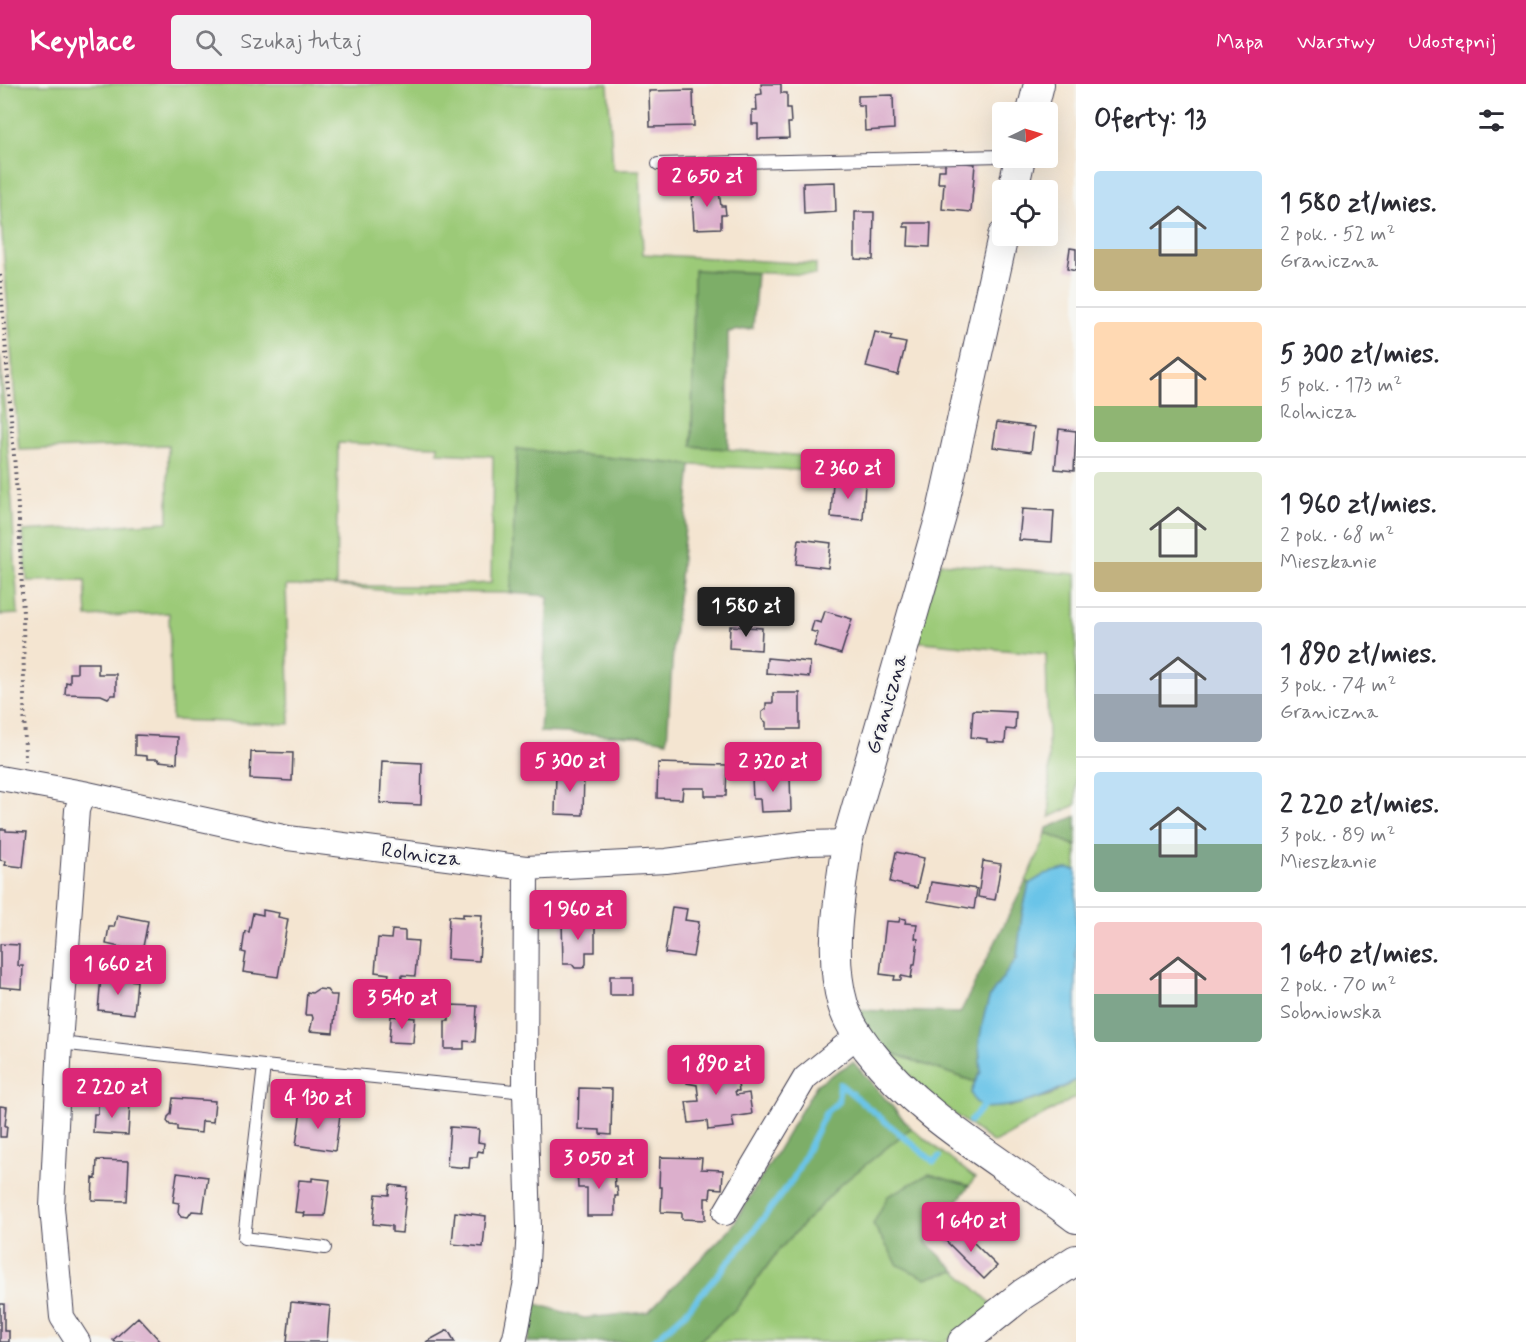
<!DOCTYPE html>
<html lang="pl">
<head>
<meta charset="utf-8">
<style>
	:root { --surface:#fff; --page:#f2f2f3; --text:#2b2b33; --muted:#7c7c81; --line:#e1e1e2; --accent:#db2777 }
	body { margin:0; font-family:Mynerve,sans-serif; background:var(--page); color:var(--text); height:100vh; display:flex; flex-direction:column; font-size:22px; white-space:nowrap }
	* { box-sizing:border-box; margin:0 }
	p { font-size:20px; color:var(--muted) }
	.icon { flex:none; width:33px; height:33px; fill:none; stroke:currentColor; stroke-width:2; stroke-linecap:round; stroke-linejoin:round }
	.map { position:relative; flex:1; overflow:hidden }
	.details { display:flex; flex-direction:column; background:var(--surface); width:450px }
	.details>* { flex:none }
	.needle { width:39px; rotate:85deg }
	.controls { position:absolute; left:992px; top:18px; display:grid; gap:12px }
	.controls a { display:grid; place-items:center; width:66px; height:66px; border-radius:6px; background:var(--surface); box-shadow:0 6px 24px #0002; font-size:30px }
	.price { position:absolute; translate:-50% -51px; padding:0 14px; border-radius:6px; background:var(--accent); color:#fff; font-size:20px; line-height:39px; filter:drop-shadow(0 2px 3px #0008) }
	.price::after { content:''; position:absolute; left:50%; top:36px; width:18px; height:14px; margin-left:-9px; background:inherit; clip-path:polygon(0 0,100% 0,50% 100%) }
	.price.active { background:#222; color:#fff }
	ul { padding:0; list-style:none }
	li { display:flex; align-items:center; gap:18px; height:150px; padding:0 18px }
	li+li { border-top:2px solid var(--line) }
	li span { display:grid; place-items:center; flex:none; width:168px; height:120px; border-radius:6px; color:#555 }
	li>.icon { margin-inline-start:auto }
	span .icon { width:72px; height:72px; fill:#fffc; stroke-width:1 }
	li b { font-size:26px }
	h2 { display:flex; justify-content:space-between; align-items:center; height:72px; padding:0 18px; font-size:26px }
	header { display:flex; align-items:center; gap:36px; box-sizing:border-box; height:84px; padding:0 30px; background:var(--accent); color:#fff }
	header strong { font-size:28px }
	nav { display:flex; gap:33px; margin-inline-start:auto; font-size:21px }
	.search { width:420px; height:54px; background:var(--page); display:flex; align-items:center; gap:15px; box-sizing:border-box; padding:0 21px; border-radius:6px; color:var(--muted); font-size:22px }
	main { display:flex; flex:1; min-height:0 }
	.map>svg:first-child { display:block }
	.green { fill:#9cca78; stroke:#5f765a; stroke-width:1.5; fill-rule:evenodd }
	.forest { fill:#7dae68; stroke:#506852; stroke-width:1.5 }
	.water { fill:#6bc4e8; stroke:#467392; stroke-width:1.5 }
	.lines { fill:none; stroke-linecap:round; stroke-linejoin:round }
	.stream { stroke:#6bc4e8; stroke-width:6 }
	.building { fill:#dcafcc }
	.service-casing { stroke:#423f52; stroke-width:14 }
	.minor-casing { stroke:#423f52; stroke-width:26 }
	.tertiary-casing { stroke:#423f52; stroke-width:32 }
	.path { stroke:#423f52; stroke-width:4; stroke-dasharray:1.5 4.5; stroke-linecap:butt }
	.service { stroke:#fff; stroke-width:12 }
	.minor { stroke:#fff; stroke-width:24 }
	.tertiary { stroke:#fff; stroke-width:30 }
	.labels { text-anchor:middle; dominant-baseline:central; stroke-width:4.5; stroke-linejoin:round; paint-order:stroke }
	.street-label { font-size:21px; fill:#22223b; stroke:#f6f6f2 }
</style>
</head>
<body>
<header>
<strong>Keyplace</strong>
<div class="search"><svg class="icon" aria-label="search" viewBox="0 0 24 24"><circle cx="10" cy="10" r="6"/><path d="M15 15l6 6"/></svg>Szukaj tutaj</div>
<nav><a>Mapa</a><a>Warstwy</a><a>Udostępnij</a></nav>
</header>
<main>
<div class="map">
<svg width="1076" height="1258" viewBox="0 0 1076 1258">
	<rect width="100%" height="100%" fill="#f6f6f2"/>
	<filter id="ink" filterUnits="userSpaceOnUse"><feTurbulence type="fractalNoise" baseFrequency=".0167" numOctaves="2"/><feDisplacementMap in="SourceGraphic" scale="12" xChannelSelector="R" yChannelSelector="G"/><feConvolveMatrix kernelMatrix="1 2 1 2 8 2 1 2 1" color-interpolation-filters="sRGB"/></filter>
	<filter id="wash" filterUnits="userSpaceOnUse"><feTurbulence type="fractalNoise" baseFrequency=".008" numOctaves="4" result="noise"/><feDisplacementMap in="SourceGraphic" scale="24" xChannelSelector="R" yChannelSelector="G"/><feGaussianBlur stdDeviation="1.35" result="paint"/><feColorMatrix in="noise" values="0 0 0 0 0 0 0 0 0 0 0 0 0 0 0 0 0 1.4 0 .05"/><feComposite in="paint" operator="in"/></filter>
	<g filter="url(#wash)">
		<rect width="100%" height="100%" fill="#f4e5d1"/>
		<path class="green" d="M0 0H608L613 86H640L643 170 816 180V191L694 186 692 362 816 373 815 387 691 381 517 365 511 509 401 508 335 502H286L290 640 172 636 169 529 87 533 85 496 27 497 23 447 168 438V361L19 366 0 124ZM338 359 438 362V369L493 372 491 499 433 502H336Z
			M0 269 12 419 18 530 0 531Z
			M940 479 1076 490V721L1050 733 1046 570 914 557Z
			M1046 749 1076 762V786C1058 785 1044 791 1029 800L1026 797 1043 760Z
			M883 966 975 998 971 1009 1009 1023 1051 1011 1076 996V1013L994 1059 938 1018Z
			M911 1044 975 1094 969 1102 929 1090 889 1112 925 1194 956 1187 993 1221 946 1258H698L736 1225 778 1167 838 1103Z"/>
		<path class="forest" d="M694 186 757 189 753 244 728 248V365L692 362Z
			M517 365 691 381 673 566 667 657 639 652 540 648 548 512 511 509Z
			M1076 732V762L1046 749 1047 744Z
			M1026 797 1029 800 1022 831 1017 874 990 912 981 988 975 998 883 966 856 926 960 929Z
			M853 978 911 1044 838 1103 778 1167 736 1225 698 1258H527L529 1254 533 1219 584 1234 648 1228 732 1143 817 1000Z
			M929 1090 969 1102 926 1158 956 1187 925 1194 898 1181 873 1140 888 1112Z"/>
		<path class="water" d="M1066 785 1076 786V996C1044 1015 1019 1023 982 1024L974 1016 971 1009 975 998 981 988 979 959 984 931 990 912 1017 874 1022 831 1029 800 1045 790Z"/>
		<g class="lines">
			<path class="stream" d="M970 1037 985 1020
				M652 1258 685 1229 743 1161 793 1095 826 1028 838 1018 840 1000 934 1078 939 1073"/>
		</g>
		<g id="blocks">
			<path class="building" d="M761 0H781V9H787V24H790L791 39H788L789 54 758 55V40H752V26H757L756 11 762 10Z
				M693 6 694 42 650 43 649 7Z
				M893 11 894 45 865 47 864 21H858V12Z
				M945 77 975 80 971 128 942 125 944 99H938L939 86H945Z
				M835 98 836 128 804 130 803 99Z
				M718 101 721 122H725L726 131H721V144L694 145 692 113H694V102Z
				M855 128H874L873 176 855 175Z
				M904 139H931L930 163 908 162 909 143H904Z
				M1070 164 1076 165V187L1067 185Z
				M875 248 892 252 890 256 906 259 898 291 866 283Z
				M997 338 1034 343 1031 368 993 363Z
				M1059 345 1076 347 1074 387 1055 385Z
				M833 397 865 399 863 436 831 433Z
				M1022 425 1054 427 1052 458 1019 456Z
				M799 455 831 459 828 484 796 480Z
				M825 527 852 535 841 570 814 562 818 549 811 547 814 537 821 539Z
				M730 542 762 544 761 566 729 564Z
				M767 574 810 578 809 593 766 589Z
				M77 579H98V590H116V611H111L108 614 101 611 65 610 66 598 70 599V589H77Z
				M773 609H800V645H766V638L762 635V628L766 625V619H773Z
				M973 626 1016 628 1015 646 1006 645 1005 659 987 658V655L971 653Z
				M135 651 178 653 177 679 159 677 158 675H147V672L135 671Z
				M251 668 293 669 292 697 250 695Z
				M382 677 422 679 421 721 380 719Z
				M658 679 727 681 726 712H705V704H683L682 715 657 714Z
				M556 688 584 689 583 731 555 730Z
				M790 692 791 727 761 728 760 715H753L752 694Z
				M0 745H6V747L27 748 23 783 5 781 6 777 0 776Z
				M896 768 924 774 917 804 890 798Z
				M983 777 1001 780 995 816 978 813Z
				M931 798 977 805 974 825 928 817Z
				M672 823 687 825 685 836 699 838 693 873 665 869Z
				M263 826 279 829 278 833 288 835 278 893 243 888 246 869 242 868 245 847 249 848 253 829 263 831Z
				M463 830 482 831 479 877 447 875 449 832 463 833Z
				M117 831 148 837 142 868 106 860 109 843H114Z
				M900 834 906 835 905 839 917 840 915 854 918 855 915 881H913L911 894 901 892V896H894L895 892 880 890 886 837 899 838Z
				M562 836H595V868H586V880L583 884H575L572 880H563Z
				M392 846 405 847V856L418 857 415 892 402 891 401 902 387 901 389 890 375 888 378 854 391 855Z
				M0 860 19 861 18 882H23L22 905 0 903Z
				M610 892H633V911H610Z
				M101 893 137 897 134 930 98 926Z
				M318 905 327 906 331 911H337L333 949 310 947 313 934 312 931H305L307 908 312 909Z
				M449 921 477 922 475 958 464 957V965H445V937H449Z
				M391 932 415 934 413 959 389 958Z
				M722 972 726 994 737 992 739 1007H735L736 1011 749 1009 752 1030 732 1033 734 1043 708 1046 707 1037 689 1039 686 1018 699 1017 697 1001 687 999 685 990 688 986 699 984 698 976Z
				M579 1004 612 1005 611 1051 600 1050V1046L578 1045Z
				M173 1014 215 1017 213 1038 202 1037 201 1049 177 1046V1042L170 1041 167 1037 168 1033 171 1030Z
				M98 1018 130 1019 128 1051 93 1049 94 1030H98Z
				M0 1022 7 1023 5 1042H7L6 1053H0Z
				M301 1026 340 1031 335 1067 296 1061Z
				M450 1043 479 1045 478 1058 484 1059 483 1068 478 1067 477 1073H470L469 1084 447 1082Z
				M660 1073 702 1074 701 1085 723 1086 722 1105 711 1104 710 1114H705V1136L682 1135V1129L661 1128 662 1103H659Z
				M97 1076 129 1077 127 1117 92 1116 93 1094 96 1095Z
				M577 1084H614L615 1103H617L618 1112H615V1132H587V1104H578Z
				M177 1089 208 1093 203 1128 192 1127 188 1133 181 1132 178 1128 179 1119 173 1118Z
				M312 1094 330 1096 325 1132H304L305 1129 295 1128 299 1096 312 1097Z
				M390 1101 407 1103 402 1149 392 1148V1142L373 1140 376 1110 389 1111Z
				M455 1128 486 1132 483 1163 452 1160Z
				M958 1143 997 1182 984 1195 945 1156Z
				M291 1218 330 1222 327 1258H287Z
				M0 1220H4V1247H9V1258H0Z
				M138 1233 161 1258H115L113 1256Z
				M448 1246 455 1258H426Z"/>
		</g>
	</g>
	<g filter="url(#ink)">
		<use href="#blocks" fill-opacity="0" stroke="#423f52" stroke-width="1.5"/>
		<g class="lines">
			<g class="service-casing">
				<path id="service" d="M658 80 1002 72
					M60 959 264 982 525 1008
					M264 982 244 1154 325 1164"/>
			</g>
			<g class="minor-casing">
				<path id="minor" d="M0 694 83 709 288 754 526 784 666 777 808 759 847 758
					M725 1129 805 994 858 951
					M78 1258 62 1233 52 1123 60 959 77 726 83 709
					M513 1258 515 1254 526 1197 529 1143 525 1008 526 784"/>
			</g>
			<g class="tertiary-casing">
				<path id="tertiary" d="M1032 28 1039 0
					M1013 106 1020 74
					M1003 152 941 432 847 758C840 811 828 869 843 921 848 938 858 951 868 965 923 1037 1006 1079 1076 1134
					M963 1258 1023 1210 1076 1176"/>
			</g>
			<path class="path" d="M0 191 19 436 23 531 25 677"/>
			<use href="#service" class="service"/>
			<use href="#minor" class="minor"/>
			<use href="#tertiary" class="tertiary"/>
		</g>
	</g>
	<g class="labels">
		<g class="street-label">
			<text transform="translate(887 620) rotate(-74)">Graniczna</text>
			<text transform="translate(421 771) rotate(7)">Rolnicza</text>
		</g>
	</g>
</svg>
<div class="controls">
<a><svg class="needle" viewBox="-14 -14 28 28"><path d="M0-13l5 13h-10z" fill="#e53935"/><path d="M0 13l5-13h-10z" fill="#7c7c81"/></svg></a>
<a><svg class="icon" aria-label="locate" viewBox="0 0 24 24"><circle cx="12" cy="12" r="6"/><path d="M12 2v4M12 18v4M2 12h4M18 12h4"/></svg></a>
</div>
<b class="price" style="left:707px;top:124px">2 650 zł</b>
<b class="price" style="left:848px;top:416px">2 360 zł</b>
<b class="price active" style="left:746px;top:554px">1 580 zł</b>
<b class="price" style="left:570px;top:709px">5 300 zł</b>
<b class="price" style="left:773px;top:709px">2 320 zł</b>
<b class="price" style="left:578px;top:857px">1 960 zł</b>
<b class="price" style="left:118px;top:912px">1 660 zł</b>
<b class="price" style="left:402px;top:946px">3 540 zł</b>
<b class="price" style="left:716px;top:1012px">1 890 zł</b>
<b class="price" style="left:112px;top:1035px">2 220 zł</b>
<b class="price" style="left:318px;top:1046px">4 130 zł</b>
<b class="price" style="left:599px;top:1106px">3 050 zł</b>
<b class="price" style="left:971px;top:1169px">1 640 zł</b>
</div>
<section class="details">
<h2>Oferty: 13<svg class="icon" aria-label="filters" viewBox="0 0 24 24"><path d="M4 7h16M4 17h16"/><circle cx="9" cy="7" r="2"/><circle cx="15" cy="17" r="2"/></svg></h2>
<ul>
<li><span style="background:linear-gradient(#bfe0f5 65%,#c2b280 0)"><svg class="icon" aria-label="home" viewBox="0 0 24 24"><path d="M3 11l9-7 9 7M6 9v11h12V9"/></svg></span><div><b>1 580 zł/mies.</b><p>2 pok. · 52 m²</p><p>Graniczna</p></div></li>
<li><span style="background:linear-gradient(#ffd9b3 70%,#8fb573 0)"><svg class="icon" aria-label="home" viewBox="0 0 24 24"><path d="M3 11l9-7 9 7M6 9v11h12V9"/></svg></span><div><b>5 300 zł/mies.</b><p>5 pok. · 173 m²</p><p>Rolnicza</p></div></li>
<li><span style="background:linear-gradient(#dfe7d0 75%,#c2b280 0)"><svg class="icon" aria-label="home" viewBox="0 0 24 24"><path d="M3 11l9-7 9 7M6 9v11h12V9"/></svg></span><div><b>1 960 zł/mies.</b><p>2 pok. · 68 m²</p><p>Mieszkanie</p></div></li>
<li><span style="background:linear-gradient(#c9d6e8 60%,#9aa5b1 0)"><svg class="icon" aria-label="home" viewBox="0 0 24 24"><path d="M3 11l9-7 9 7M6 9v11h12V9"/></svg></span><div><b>1 890 zł/mies.</b><p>3 pok. · 74 m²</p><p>Graniczna</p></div></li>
<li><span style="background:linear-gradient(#bfe0f5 60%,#7fa58c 0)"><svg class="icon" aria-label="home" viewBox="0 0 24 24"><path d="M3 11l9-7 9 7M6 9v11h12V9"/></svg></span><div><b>2 220 zł/mies.</b><p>3 pok. · 89 m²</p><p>Mieszkanie</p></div></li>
<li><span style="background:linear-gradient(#f6c9c9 60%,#7fa58c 0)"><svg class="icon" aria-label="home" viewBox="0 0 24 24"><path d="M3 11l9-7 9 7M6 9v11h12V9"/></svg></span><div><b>1 640 zł/mies.</b><p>2 pok. · 70 m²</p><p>Sobniowska</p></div></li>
</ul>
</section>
</main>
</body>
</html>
